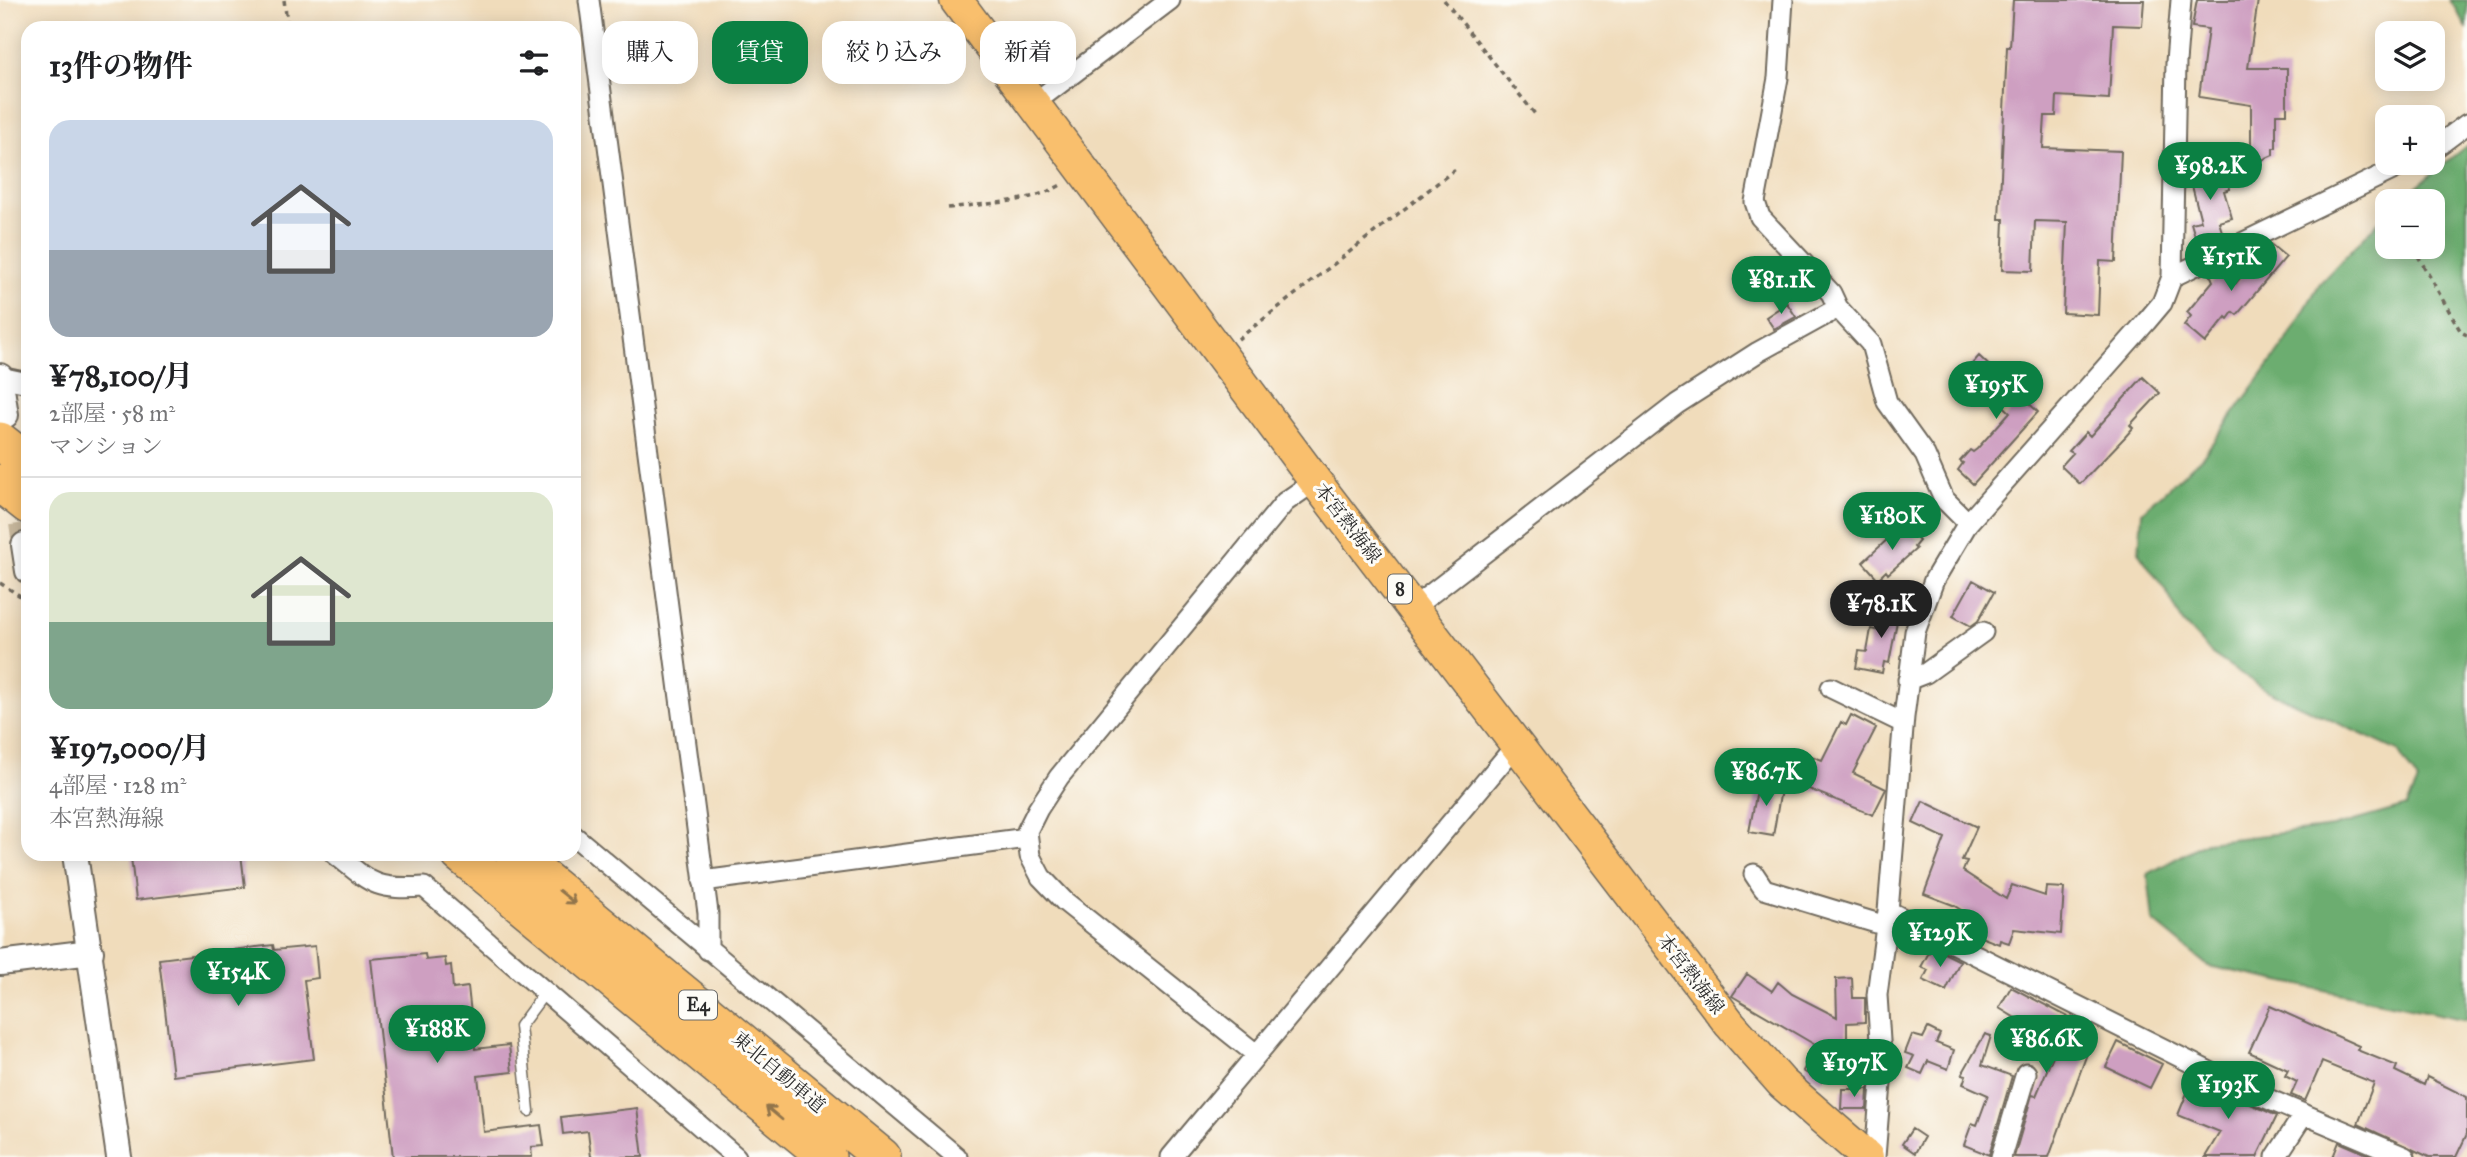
<!DOCTYPE html>
<html lang="ja">
<head>
<meta charset="utf-8">
<style>
	:root { --surface:#fff; --page:#f6f6f6; --text:#202124; --muted:#757577; --line:#e0e0e0; --accent:#0b8043 }
	body { margin:0; font-family:"IM FELL Great Primer","Noto Serif JP",serif; background:var(--page); color:var(--text); height:100vh; display:flex; flex-direction:column; font-size:26px; white-space:nowrap }
	* { box-sizing:border-box; margin:0 }
	p { font-size:23px; color:var(--muted) }
	.icon { flex:none; width:38px; height:38px; fill:none; stroke:currentColor; stroke-width:2; stroke-linecap:round; stroke-linejoin:round }
	.map { position:relative; flex:1; overflow:hidden }
	.panel { position:absolute; left:21px; top:21px; width:560px; height:840px; display:flex; flex-direction:column; background:var(--surface); border-radius:21px; box-shadow:0 4px 18px #0003 }
	.panel>* { flex:none }
	.top-card { position:absolute; left:602px; top:21px; width:665px; height:63px; display:flex; gap:14px }
	.tools { position:absolute; left:2375px; top:21px; display:grid; gap:14px }
	.tools a { display:grid; place-items:center; width:70px; height:70px; border-radius:14px; background:var(--surface); box-shadow:0 4px 18px #0003; font-size:35px }
	.price { position:absolute; translate:-50% -60px; padding:0 16px; border-radius:24px; background:var(--accent); color:#fff; font-size:23px; line-height:46px; filter:drop-shadow(0 2px 4px #0008) }
	.price::after { content:''; position:absolute; left:50%; top:42px; width:21px; height:16px; margin-left:-10px; background:inherit; clip-path:polygon(0 0,100% 0,50% 100%) }
	.price.on { background:#222; color:#fff }
	ul { padding:0; list-style:none }
	li { display:grid; align-content:center; gap:14px; height:371px; padding:0 28px }
	li+li { border-top:2px solid var(--line) }
	li span { display:grid; place-items:center; height:217px; border-radius:21px; color:#555 }
	li>.icon { margin-inline-start:auto }
	span .icon { width:126px; height:126px; fill:#fffc; stroke-width:1 }
	li b { font-size:30px }
	h2 { display:flex; justify-content:space-between; align-items:center; height:84px; padding:0 28px; font-size:30px }
	.pill { padding:0 24px; border-radius:21px; background:var(--surface); box-shadow:0 4px 18px #0003; font-size:24px; line-height:63px }
	.pill.on { background:var(--accent); color:#fff }
	.map>svg:first-child { display:block }
	.forest { fill:#6cad70; stroke:#4c6c4e; stroke-width:2 }
	.building { fill:#ce9fc1 }
	.lines { fill:none; stroke-linecap:round; stroke-linejoin:round }
	.tertiary-tunnel { stroke:#c9b99e; stroke-width:24; stroke-dasharray:24 12; stroke-linecap:butt }
	.service-casing { stroke:#70695d; stroke-width:13 }
	.minor-casing { stroke:#70695d; stroke-width:23 }
	.tertiary-casing { stroke:#70695d; stroke-width:28 }
	.primary-casing { stroke:#70695d; stroke-width:35 }
	.motorway-casing { stroke:#70695d; stroke-width:40 }
	.path { stroke:#70695d; stroke-width:3.5; stroke-dasharray:5 5; stroke-linecap:butt }
	.service { stroke:#fff; stroke-width:10 }
	.minor { stroke:#fff; stroke-width:19 }
	.tertiary { stroke:#fff; stroke-width:24 }
	.primary { stroke:#f9bf6d; stroke-width:32 }
	.motorway { stroke:#f9bf6d; stroke-width:37 }
	.oneway { stroke:#92754c }
	.labels { text-anchor:middle; dominant-baseline:central; stroke-width:6; stroke-linejoin:round; paint-order:stroke }
	.shield { fill:#fdfcf7; stroke:#6a6a68; stroke-width:2 }
	.shield-label { font-size:18px; font-weight:bold; fill:#2b2b2b }
	.street-label { font-size:19px; fill:#2b2b2b; stroke:#fdfcf7 }
</style>
</head>
<body>
<div class="map">
<svg width="2467" height="1157" viewBox="0 0 2467 1157">
	<rect width="100%" height="100%" fill="#fdfcf7"/>
	<filter id="ink" filterUnits="userSpaceOnUse"><feTurbulence type="fractalNoise" baseFrequency=".0143" numOctaves="2"/><feDisplacementMap in="SourceGraphic" scale="14" xChannelSelector="R" yChannelSelector="G"/><feConvolveMatrix kernelMatrix="1 2 1 2 8 2 1 2 1" color-interpolation-filters="sRGB"/></filter>
	<filter id="wash" filterUnits="userSpaceOnUse"><feTurbulence type="fractalNoise" baseFrequency=".00686" numOctaves="4" result="noise"/><feDisplacementMap in="SourceGraphic" scale="28" xChannelSelector="R" yChannelSelector="G"/><feGaussianBlur stdDeviation="1.57" result="paint"/><feColorMatrix in="noise" values="0 0 0 0 0 0 0 0 0 0 0 0 0 0 0 0 0 1.4 0 .05"/><feComposite in="paint" operator="in"/></filter>
	<g filter="url(#wash)">
		<rect width="100%" height="100%" fill="#f0dcbb"/>
		<path class="forest" d="M2450 0H2467V28Z
			M2467 145V1020L2208 966 2153 921 2148 874 2206 842 2333 827 2407 806 2418 782 2398 751 2264 689 2212 654 2183 623 2168 594 2139 553 2142 512 2202 457 2286 342 2320 283 2387 213V247H2432V201H2399Z"/>
		<g id="blocks">
			<path class="building" d="M2013 0H2144L2142 26 2113 25 2109 99 2057 96 2056 116H2045L2043 148 2121 151 2116 262 2100 261 2098 315 2063 313 2067 222 2035 221 2033 271 2002 270 2004 219H1999L2007 47H2010Z
				M2197 0H2258L2248 68H2287V114H2276V148H2273V155L2251 165V105L2199 97 2208 29 2192 27Z
				M2224 160 2230 189 2224 191 2232 218 2219 222 2224 238 2199 250 2191 223 2201 221 2188 170Z
				M2269 243 2286 257 2237 315 2233 312 2228 319 2226 317 2205 343 2184 325 2191 316 2187 312 2213 281 2210 274 2231 262 2236 283Z
				M1787 303 1796 317 1774 329 1766 317Z
				M1979 356 2038 412 1973 484 1958 470 1963 463 1960 461 1970 450 1973 452 1977 449 2010 412 1966 371Z
				M2143 377 2160 393 2130 425 2133 428 2125 437 2080 484 2061 466 2073 453 2069 451 2086 432 2090 436Z
				M1904 524 1919 541 1914 547 1916 549 1888 574 1886 571 1878 579 1863 562Z
				M1973 580 1994 592 1978 621 1971 626 1953 616Z
				M1887 598 1901 601 1889 663 1884 662 1882 673 1856 668 1859 651 1867 652 1871 629 1880 631Z
				M1851 715 1876 728 1853 773 1886 789 1873 815 1779 777 1785 763 1794 767 1801 752 1822 760 1841 722 1846 725Z
				M1759 780 1782 784 1773 836 1749 832Z
				M1923 801 1977 827 1962 860 1967 861 1963 871 2006 899 2012 885 2045 896 2046 887 2064 888 2061 934 2014 929 2009 943 2000 940 1999 944 1978 936 1983 924 1953 905 1924 894 1945 838 1913 823Z
				M152 854H241L245 887 136 900 131 857Z
				M273 945 274 950 315 946 318 978 304 980 314 1059 173 1076 159 959Z
				M1932 947 1960 961 1946 991 1923 980 1928 970 1921 967Z
				M425 954 426 960 445 958 446 966 451 965 453 989 468 987 475 1049 509 1045 512 1072 478 1076 484 1132 541 1125 544 1146 531 1147 532 1157H393L371 959Z
				M1747 974 1772 991 1778 982 1792 994 1837 1017 1836 979 1852 978 1853 998H1865V1022L1847 1023V1037L1821 1082 1803 1071 1817 1046 1732 996Z
				M2011 987 2072 1019 2060 1040 2088 1051 2049 1157H2014L2032 1095 2036 1096 2058 1044 1999 1008Z
				M2270 1006 2359 1046 2357 1050 2397 1066 2395 1071 2424 1085 2427 1077 2467 1097V1134L2456 1157H2429L2358 1124 2374 1083 2322 1062 2305 1101 2291 1095 2297 1082 2285 1076 2288 1070 2249 1052Z
				M1928 1028 1940 1034 1936 1043 1954 1050 1948 1069 1928 1061 1922 1074 1908 1068 1914 1056 1905 1053 1912 1035 1923 1038Z
				M1985 1034 1991 1036 1982 1065 2012 1076 1989 1155 1964 1145 1972 1123 1977 1125 1988 1095 1963 1084 1966 1075 1962 1074Z
				M2118 1042 2162 1064 2150 1088 2106 1067Z
				M2193 1078 2277 1116 2257 1157H2205L2220 1132 2178 1115Z
				M1842 1089H1868L1867 1109H1841Z
				M637 1108 643 1157H591L588 1131 563 1134 561 1117Z
				M1912 1129 1924 1137 1915 1153 1902 1144Z
				M2339 1142 2374 1157H2333Z"/>
		</g>
	</g>
	<g filter="url(#ink)">
		<use href="#blocks" fill-opacity="0" stroke="#70695d" stroke-width="2"/>
		<g class="lines">
			<path class="tertiary-tunnel" d="M16 488 24 545"/>
			<g class="service-casing">
				<path id="service" d="M529 1111 520 1026 546 991"/>
			</g>
			<g class="minor-casing">
				<path id="minor" d="M589 0 708 913V950
					M1783 0 1778 78 1755 202 1760 217 1831 293 1838 308
					M1034 103 1170 0
					M2432 150 2467 124
					M2172 277 2407 163
					M0 377 28 383
					M1414 607 1677 404 1758 352 1838 308 1871 344 1887 402 1925 455 1944 499 1968 523
					M1908 680 1926 673 1983 632
					M1831 688 1903 723
					M574 836 957 1157
					M335 854C372 884 375 890 424 887L736 1157
					M1754 874 1764 889 1886 926
					M703 881 1027 838
					M1888 911 2242 1088 2405 1157
					M1256 1054 1064 901 1041 877 1030 856 1027 831 1038 809 1059 777 1285 502 1315 481
					M1171 1157 1517 744
					M1875 1157 1882 1071 1877 995 1888 911 1904 717 1915 632 1934 580 1968 523 2146 322 2162 303 2172 277 2176 62 2181 0
					M2001 1157 2026 1073
					M2276 1157 2304 1114"/>
			</g>
			<g class="tertiary-casing">
				<path id="tertiary" d="M0 376 6 415
					M24 545 28 571
					M75 854 119 1157
					M0 963 91 952"/>
			</g>
			<g class="primary-casing">
				<path id="primary" d="M956 0 1315 481 1730 1024 1782 1083 1867 1157"/>
			</g>
			<g class="motorway-casing">
				<path id="motorway" d="M0 441 28 463
					M0 483 28 505
					M460 854 827 1157
					M514 854 882 1157"/>
			</g>
			<path class="path" d="M284 0 288 28
				M1444 0 1535 114
				M948 208C986 203 1028 204 1061 185
				M2413 247 2461 332 2467 335
				M1238 339 1458 167
				M0 583 28 601"/>
			<use href="#service" class="service"/>
			<use href="#minor" class="minor"/>
			<use href="#tertiary" class="tertiary"/>
			<use href="#primary" class="primary"/>
			<use href="#motorway" class="motorway"/>
		</g>
		<defs><path id="oneway-shaft" d="M-6 0H5M1.5-3L5.5 0L1.5 3" fill="none" stroke-width="1.6" stroke-linecap="round" stroke-linejoin="round" transform="scale(1.75)"/></defs>
		<g class="oneway">
			<use href="#oneway-shaft" transform="translate(567 897) rotate(39)"/>
			<use href="#oneway-shaft" transform="translate(774 1113) rotate(-140)"/>
		</g>
	</g>
	<g class="labels">
		<g class="shield">
			<rect x="1388" y="574.5" width="24" height="29" rx="5"/>
			<rect x="679" y="990.5" width="38" height="29" rx="5"/>
		</g>
		<g class="shield-label">
			<text x="1400" y="589">8</text>
			<text x="698" y="1005">E4</text>
		</g>
		<g class="street-label">
			<text transform="translate(1348 523) rotate(52)">本宮熱海線</text>
			<text transform="translate(1691 974) rotate(52)">本宮熱海線</text>
			<text transform="translate(779 1072) rotate(40)">東北自動車道</text>
		</g>
	</g>
</svg>
<div class="tools">
<a><svg class="icon" aria-label="layers" viewBox="0 0 24 24"><path d="M12 4l9 5-9 5-9-5zM3 14l9 5 9-5"/></svg></a>
<a>+</a>
<a>−</a>
</div>
<b class="price" style="left:2210px;top:202px">¥98.2K</b>
<b class="price" style="left:2231px;top:293px">¥151K</b>
<b class="price" style="left:1781px;top:316px">¥81.1K</b>
<b class="price" style="left:1996px;top:421px">¥195K</b>
<b class="price" style="left:1892px;top:552px">¥180K</b>
<b class="price on" style="left:1881px;top:640px">¥78.1K</b>
<b class="price" style="left:1766px;top:808px">¥86.7K</b>
<b class="price" style="left:1940px;top:969px">¥129K</b>
<b class="price" style="left:238px;top:1008px">¥154K</b>
<b class="price" style="left:437px;top:1065px">¥188K</b>
<b class="price" style="left:2046px;top:1075px">¥86.6K</b>
<b class="price" style="left:1854px;top:1099px">¥197K</b>
<b class="price" style="left:2228px;top:1121px">¥193K</b>
<div class="top-card">
<a class="pill">購入</a>
<a class="pill on">賃貸</a>
<a class="pill">絞り込み</a>
<a class="pill">新着</a>
</div>
<section class="panel">
<h2>13件の物件<svg class="icon" aria-label="filters" viewBox="0 0 24 24"><path d="M4 7h16M4 17h16"/><circle cx="9" cy="7" r="2"/><circle cx="15" cy="17" r="2"/></svg></h2>
<ul>
<li><span style="background:linear-gradient(#c9d6e8 60%,#9aa5b1 0)"><svg class="icon" aria-label="home" viewBox="0 0 24 24"><path d="M3 11l9-7 9 7M6 9v11h12V9"/></svg></span><div><b>¥78,100/月</b><p>2部屋 · 58 m²</p><p>マンション</p></div></li>
<li><span style="background:linear-gradient(#dfe7d0 60%,#7fa58c 0)"><svg class="icon" aria-label="home" viewBox="0 0 24 24"><path d="M3 11l9-7 9 7M6 9v11h12V9"/></svg></span><div><b>¥197,000/月</b><p>4部屋 · 128 m²</p><p>本宮熱海線</p></div></li>
</ul>
</section>
</div>
</body>
</html>
